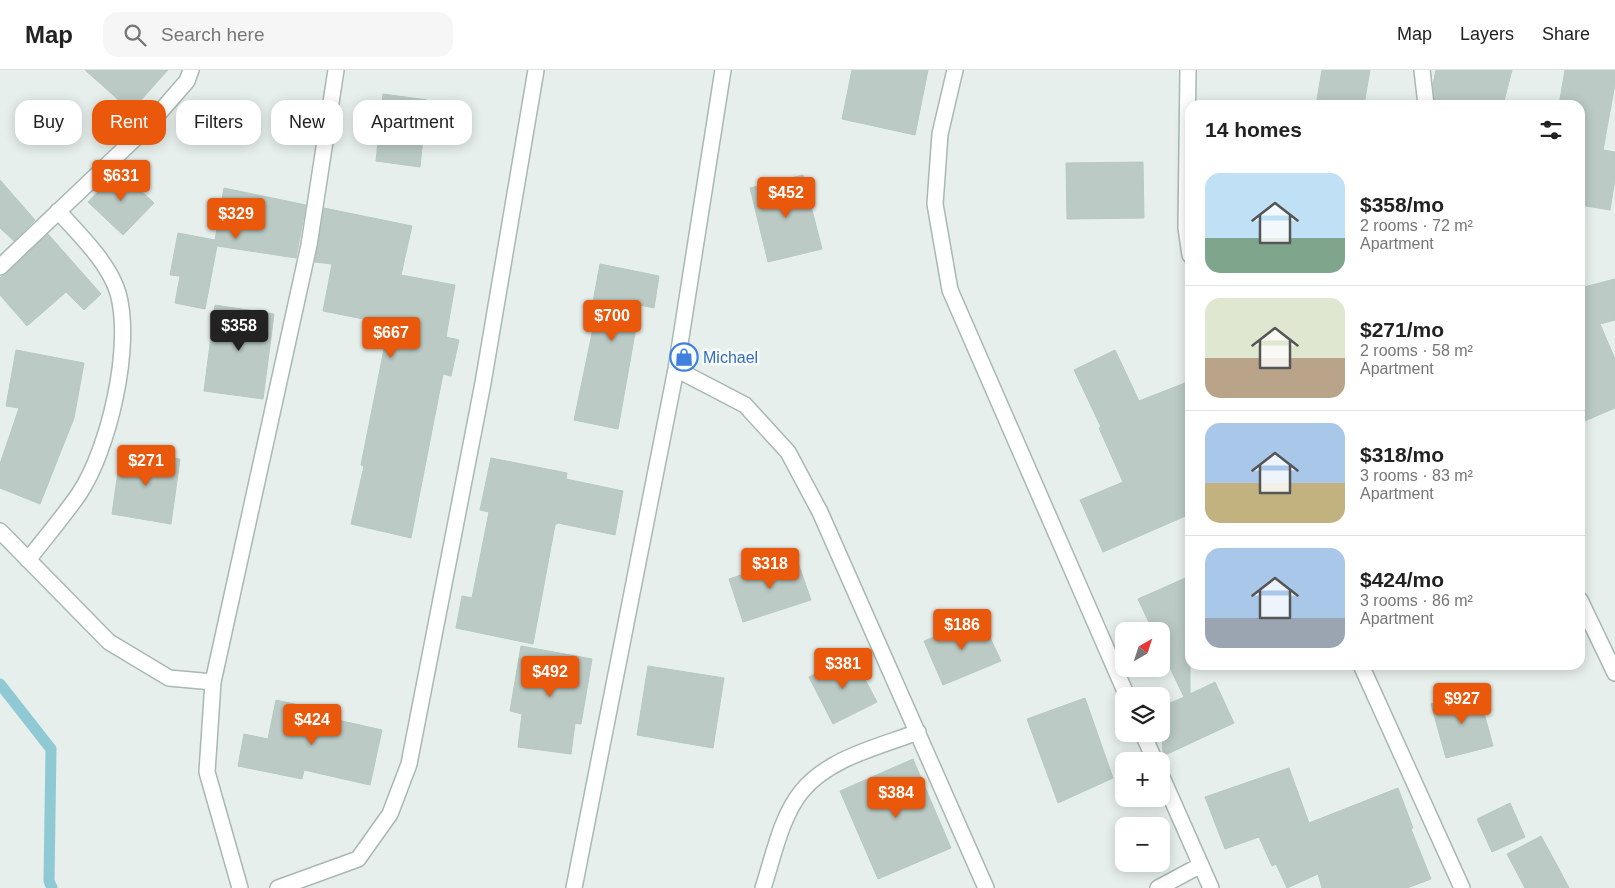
<!DOCTYPE html>
<html lang="en">
<head>
<meta charset="utf-8">
<style>
	:root { --surface:#fff; --page:#f6f6f6; --text:#222; --muted:#767676; --line:#e0e0e0; --accent:#ea580c }
	body { margin:0; font-family:Arial,sans-serif; background:var(--page); color:var(--text); height:100vh; display:flex; flex-direction:column; font-size:19px; white-space:nowrap }
	* { box-sizing:border-box; margin:0 }
	p { font-size:16px; color:var(--muted) }
	.icon { flex:none; width:28px; height:28px; fill:none; stroke:currentColor; stroke-width:2; stroke-linecap:round; stroke-linejoin:round }
	.map { position:relative; flex:1; overflow:hidden }
	.drawer { position:absolute; left:1185px; top:30px; width:400px; height:570px; display:flex; flex-direction:column; background:var(--surface); border-radius:15px; box-shadow:0 2px 12px #0003 }
	.drawer>* { flex:none }
	.guide { position:absolute; left:15px; top:30px; width:475px; height:45px; display:flex; gap:10px }
	.needle { width:32px; rotate:39deg }
	.tools { position:absolute; left:1115px; top:552px; display:grid; gap:10px }
	.tools a { display:grid; place-items:center; width:55px; height:55px; border-radius:10px; background:var(--surface); box-shadow:0 2px 12px #0003; font-size:25px }
	.price { position:absolute; translate:-50% -42px; padding:0 11px; border-radius:5px; background:var(--accent); color:#fff; font-size:16px; line-height:32px; filter:drop-shadow(0 1px 2px #0008) }
	.price::after { content:''; position:absolute; left:50%; top:30px; width:15px; height:11px; margin-left:-8px; background:inherit; clip-path:polygon(0 0,100% 0,50% 100%) }
	.price.selected { background:#222; color:#fff }
	ul { padding:0; list-style:none }
	li { display:flex; align-items:center; gap:15px; height:125px; padding:0 20px }
	li+li { border-top:1px solid var(--line) }
	li span { display:grid; place-items:center; flex:none; width:140px; height:100px; border-radius:15px; color:#555 }
	li>.icon { margin-inline-start:auto }
	span .icon { width:60px; height:60px; fill:#fffc; stroke-width:1 }
	li b { font-size:21px }
	h2 { display:flex; justify-content:space-between; align-items:center; height:60px; padding:0 20px; font-size:21px }
	.chip { padding:0 18px; border-radius:15px; background:var(--surface); box-shadow:0 2px 12px #0003; font-size:18px; line-height:45px }
	.chip.selected { background:var(--accent); color:#fff }
	header { display:flex; align-items:center; gap:30px; box-sizing:border-box; height:70px; padding:0 25px; background:var(--surface); border-bottom:1px solid var(--line) }
	header strong { font-size:24px }
	nav { display:flex; gap:28px; margin-inline-start:auto; font-size:18px }
	.search { width:350px; height:45px; background:var(--page); display:flex; align-items:center; gap:12px; box-sizing:border-box; padding:0 18px; border-radius:15px; color:var(--muted); font-size:19px }
	.map>svg:first-child { display:block }
	.lines { fill:none; stroke-linecap:round; stroke-linejoin:round }
	.stream { stroke:#8ec9d4; stroke-width:11 }
	.building { fill:#bbcac4; stroke:#b8c9c2 }
	.minor-casing { stroke:#a8b8b2; stroke-width:18 }
	.minor { stroke:#fff; stroke-width:15 }
	.labels { text-anchor:middle; dominant-baseline:central; stroke-width:5; stroke-linejoin:round; paint-order:stroke }
	.shop-label { font-size:16px; fill:#366cbe; stroke:#f7fbf9; text-anchor:start }
</style>
</head>
<body>
<header>
<strong>Map</strong>
<div class="search"><svg class="icon" aria-label="search" viewBox="0 0 24 24"><circle cx="10" cy="10" r="6"/><path d="M15 15l6 6"/></svg>Search here</div>
<nav><a>Map</a><a>Layers</a><a>Share</a></nav>
</header>
<div class="map">
<svg width="1615" height="818" viewBox="0 0 1615 818">
	<rect width="100%" height="100%" fill="#e6efeb"/>
	<g class="lines">
		<path class="stream" d="M0 614 51 679 49 811 52 818"/>
	</g>
	<path class="building" d="M85 0H168L131 41Z
		M852 0H928L915 65 842 49Z
		M1322 0H1370L1364 35H1316Z
		M1436 0H1512L1503 35H1435L1433 14Z
		M1565 0H1615V14L1603 80 1615 82V109L1610 140 1580 135V35H1559Z
		M383 24 427 30 420 97 376 91Z
		M1143 92 1144 148 1067 149 1066 93Z
		M119 100 154 133 123 165 88 132Z
		M803 105 822 179 768 192 750 118Z
		M0 110 35 150 14 171 0 158Z
		M224 118 306 135 296 188 217 176 205 239 175 233 180 206 170 205 178 163 215 170Z
		M324 138 412 156 401 205 455 215 446 267 459 270 451 306 443 304 411 468 351 454 364 396 361 395 389 254 323 241 332 194 315 192Z
		M48 164 101 224 84 240 66 222 27 256 0 225V208Z
		M600 194 659 206 654 238 640 235 618 359 574 350 595 249 590 248Z
		M1580 209 1584 217 1615 209V250L1600 254 1615 289V338L1580 353Z
		M215 235 274 244 263 329 204 321Z
		M16 280 84 293 74 348 40 434 0 418V394L19 338 6 336Z
		M1115 280 1139 331 1190 311V444L1103 482 1080 430 1123 412 1099 358 1101 357 1074 300Z
		M121 380 180 389 171 454 112 444Z
		M491 388 567 403 566 409 623 421 615 465 558 453 555 455 533 574 456 558 462 526 472 528 489 442 480 440Z
		M796 487 811 530 743 552 729 509Z
		M1190 506V624L1215 612 1234 653 1163 686 1161 637 1184 627 1161 579V561H1153L1138 529Z
		M981 548 1001 591 943 615 924 571Z
		M521 576 592 589 581 654 575 653 571 684 518 677 522 644 510 641Z
		M852 585 877 632 833 654 809 607Z
		M648 596 724 608 713 678 637 665Z
		M1478 621 1493 676 1446 688 1431 634Z
		M1085 628 1113 708 1058 733 1027 649Z
		M276 630 321 640 320 646 382 660 370 715 304 700 302 709 238 696 244 664 268 669Z
		M913 689 951 778 878 809 840 721Z
		M1289 698 1309 753 1398 718 1413 758 1411 759 1431 809 1407 818H1322L1318 804 1287 818 1276 794 1272 796 1259 767 1225 779 1205 727Z
		M1510 733 1525 767 1492 782 1477 749Z
		M1541 766 1559 799 1569 818H1525L1507 784Z"/>
	<g class="lines">
		<g class="minor-casing">
			<path id="minor" d="M955 0 940 64 935 134 950 220 1127 626
				M1188 0 1186 158 1190 185
				M1422 0 1426 35
				M0 197 146 58 187 11 191 0
				M676 299 745 335 788 382 820 442 986 818
				M0 461 109 572 169 608 213 612
				M28 490C45 468 63 447 79 424 109 379 133 276 118 223 109 193 79 164 58 141
				M1580 530 1615 603
				M1361 595 1462 818
				M1143 664 1155 691
				M1161 705 1211 818
				M240 818 207 702 213 612 309 175 336 0
				M278 818 358 789 390 744 409 694 483 313 536 0
				M574 818 676 299 723 0
				M763 818C773 788 781 746 802 721 829 688 878 677 918 662
				M1158 818 1201 795"/>
		</g>
		<use href="#minor" class="minor"/>
	</g>
	<defs>
		<g id="shop-ring" transform="scale(1.4375)"><circle r="9.5" fill="#f7fbf9" stroke="#3f7fe0" stroke-width="1.5"/><path d="M-5-2.5h2.3a2.7 3.5 0 0 1 5.4 0H5L5.5 6h-11ZM-1.5-2.5h3a1.5 2.3 0 0 0-3 0Z" fill="#3f7fe0"/></g>
	</defs>
	<g fill-rule="evenodd">
		<use href="#shop-ring" x="684" y="287"/>
	</g>
	<g class="labels">
		<g class="shop-label">
			<text x="703" y="287">Michael</text>
		</g>
	</g>
</svg>
<div class="tools">
<a><svg class="needle" viewBox="-14 -14 28 28"><path d="M0-13l5 13h-10z" fill="#e53935"/><path d="M0 13l5-13h-10z" fill="#767676"/></svg></a>
<a><svg class="icon" aria-label="layers" viewBox="0 0 24 24"><path d="M12 4l9 5-9 5-9-5zM3 14l9 5 9-5"/></svg></a>
<a>+</a>
<a>−</a>
</div>
<b class="price" style="left:121px;top:132px">$631</b>
<b class="price" style="left:786px;top:149px">$452</b>
<b class="price" style="left:236px;top:170px">$329</b>
<b class="price" style="left:612px;top:272px">$700</b>
<b class="price selected" style="left:239px;top:282px">$358</b>
<b class="price" style="left:391px;top:289px">$667</b>
<b class="price" style="left:146px;top:417px">$271</b>
<b class="price" style="left:770px;top:520px">$318</b>
<b class="price" style="left:962px;top:581px">$186</b>
<b class="price" style="left:843px;top:620px">$381</b>
<b class="price" style="left:550px;top:628px">$492</b>
<b class="price" style="left:1462px;top:655px">$927</b>
<b class="price" style="left:312px;top:676px">$424</b>
<b class="price" style="left:896px;top:749px">$384</b>
<div class="guide">
<a class="chip">Buy</a>
<a class="chip selected">Rent</a>
<a class="chip">Filters</a>
<a class="chip">New</a>
<a class="chip">Apartment</a>
</div>
<section class="drawer">
<h2>14 homes<svg class="icon" aria-label="filters" viewBox="0 0 24 24"><path d="M4 7h16M4 17h16"/><circle cx="9" cy="7" r="2"/><circle cx="15" cy="17" r="2"/></svg></h2>
<ul>
<li><span style="background:linear-gradient(#bfe0f5 65%,#7fa58c 0)"><svg class="icon" aria-label="home" viewBox="0 0 24 24"><path d="M3 11l9-7 9 7M6 9v11h12V9"/></svg></span><div><b>$358/mo</b><p>2 rooms · 72 m²</p><p>Apartment</p></div></li>
<li><span style="background:linear-gradient(#dfe7d0 60%,#b9a48a 0)"><svg class="icon" aria-label="home" viewBox="0 0 24 24"><path d="M3 11l9-7 9 7M6 9v11h12V9"/></svg></span><div><b>$271/mo</b><p>2 rooms · 58 m²</p><p>Apartment</p></div></li>
<li><span style="background:linear-gradient(#a9c7e8 60%,#c2b280 0)"><svg class="icon" aria-label="home" viewBox="0 0 24 24"><path d="M3 11l9-7 9 7M6 9v11h12V9"/></svg></span><div><b>$318/mo</b><p>3 rooms · 83 m²</p><p>Apartment</p></div></li>
<li><span style="background:linear-gradient(#a9c7e8 70%,#9aa5b1 0)"><svg class="icon" aria-label="home" viewBox="0 0 24 24"><path d="M3 11l9-7 9 7M6 9v11h12V9"/></svg></span><div><b>$424/mo</b><p>3 rooms · 86 m²</p><p>Apartment</p></div></li>
</ul>
</section>
</div>
</body>
</html>
